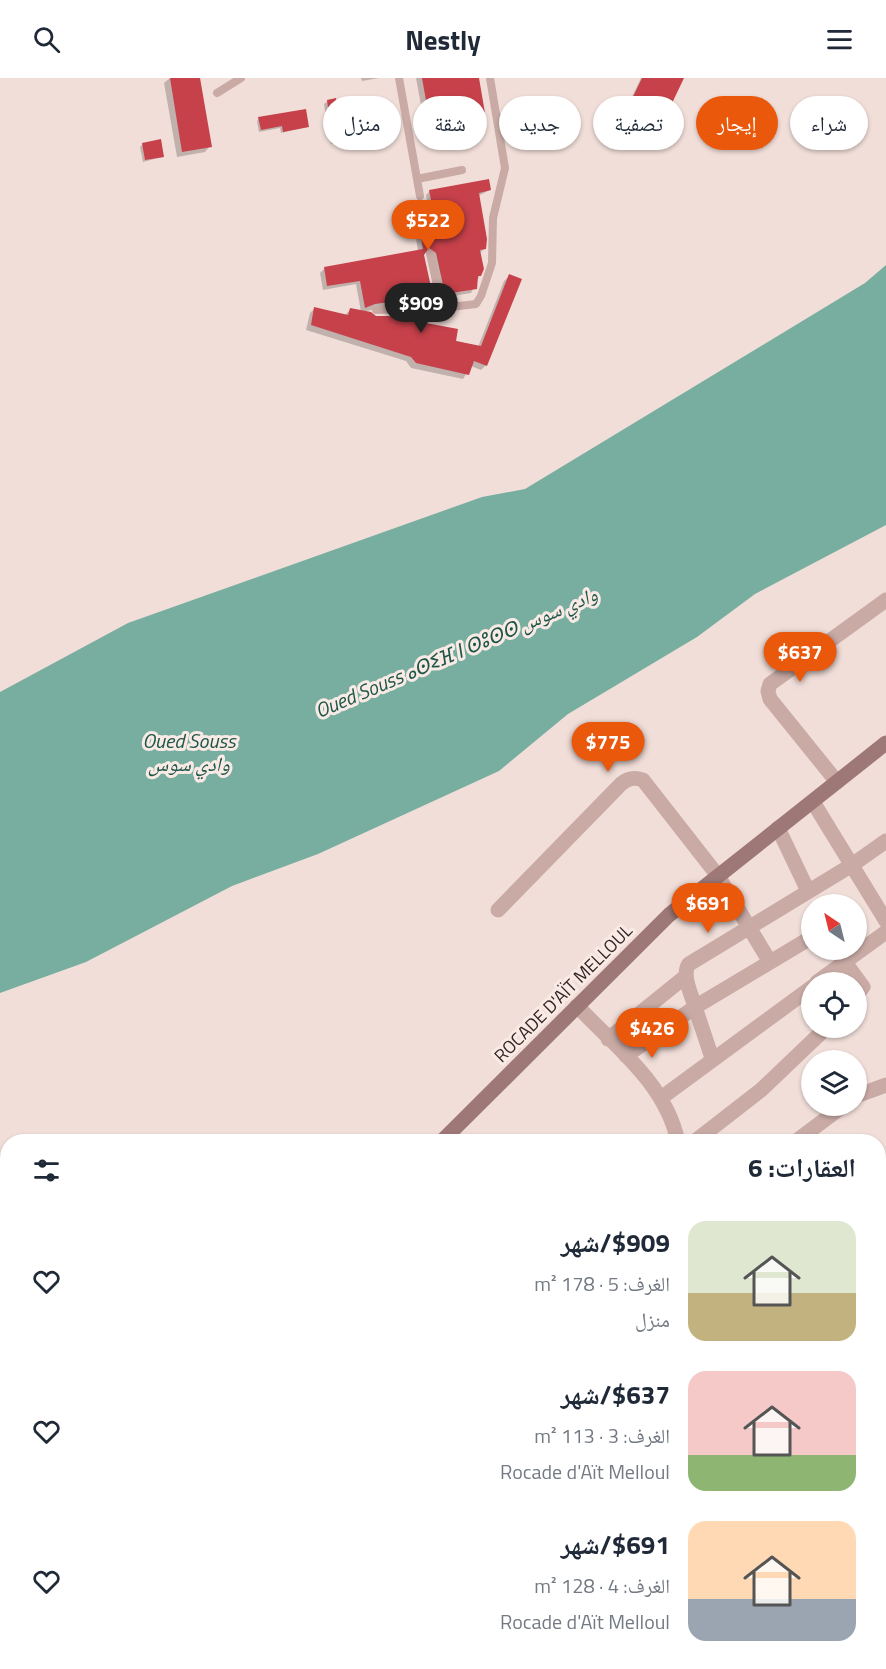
<!DOCTYPE html>
<html lang="ar">
<head>
<meta charset="utf-8">
<style>
	:root { --surface:#fff; --page:#f2f2f3; --text:#1f2937; --muted:#747a83; --accent:#ea580c }
	body { margin:0; font-family:"Titillium Web","Noto Naskh Arabic","Noto Sans Tifinagh",sans-serif; background:var(--page); color:var(--text); direction:rtl; height:100vh; display:flex; flex-direction:column; font-size:22px; white-space:nowrap }
	* { box-sizing:border-box; margin:0 }
	p { font-size:20px; color:var(--muted) }
	.icon { flex:none; width:33px; height:33px; fill:none; stroke:currentColor; stroke-width:2; stroke-linecap:round; stroke-linejoin:round }
	.map { position:relative; flex:1; overflow:hidden; direction:ltr }
	.details { position:absolute; left:0px; top:1056px; width:886px; height:536px; display:flex; flex-direction:column; background:var(--surface); border-radius:24px 24px 0 0; box-shadow:0 2px 4px #0004; direction:rtl }
	.details>* { flex:none }
	.top-card { position:absolute; left:18px; top:18px; width:850px; height:54px; direction:rtl; display:flex; gap:12px }
	.needle { width:39px; rotate:325deg }
	.tools { position:absolute; left:801px; top:816px; display:grid; gap:12px }
	.tools a { display:grid; place-items:center; width:66px; height:66px; border-radius:50%; background:var(--surface); box-shadow:0 2px 4px #0004; font-size:30px }
	.price { position:absolute; translate:-50% -51px; padding:0 14px; border-radius:21px; background:var(--accent); color:#fff; font-size:20px; line-height:39px; filter:drop-shadow(0 2px 3px #0008) }
	.price::after { content:''; position:absolute; left:50%; top:36px; width:18px; height:14px; margin-left:-9px; background:inherit; clip-path:polygon(0 0,100% 0,50% 100%) }
	.price.active { background:#222; color:#fff }
	ul { padding:0; list-style:none }
	li { display:flex; align-items:center; gap:18px; height:150px; padding:0 30px }
	li span { display:grid; place-items:center; flex:none; width:168px; height:120px; border-radius:18px; color:#555 }
	li>.icon { margin-inline-start:auto }
	span .icon { width:72px; height:72px; fill:#fffc; stroke-width:1 }
	li b { font-size:26px }
	h2 { display:flex; justify-content:space-between; align-items:center; height:72px; padding:0 30px; font-size:26px }
	.tag { padding:0 21px; border-radius:27px; background:var(--surface); box-shadow:0 2px 4px #0004; font-size:21px; line-height:54px }
	.tag.active { background:var(--accent); color:#fff }
	header { display:flex; justify-content:space-between; align-items:center; height:78px; padding:0 30px; background:var(--surface); font-size:27px; font-weight:700 }
	.map>svg:first-child { display:block }
	.water { fill:#78aea0 }
	.shadow { fill:#0003 }
	.building { fill:#c6414a }
	.lines { fill:none; stroke-linecap:round; stroke-linejoin:round }
	.lane { stroke:#c9aaa5; stroke-width:8 }
	.street { stroke:#c9aaa5; stroke-width:15 }
	.secondary { stroke:#9d7876; stroke-width:15 }
	.labels { text-anchor:middle; dominant-baseline:central; stroke-width:6; stroke-linejoin:round; paint-order:stroke }
	.street-label { font-size:18px; fill:#352626; stroke:#f9eae5 }
	.water-label { font-size:20px; font-style:italic; fill:#1c5648; stroke:#f9eae5 }
</style>
</head>
<body>
<header><svg class="icon" aria-label="menu" viewBox="0 0 24 24"><path d="M4 6h16M4 12h16M4 18h16"/></svg>Nestly<svg class="icon" aria-label="search" viewBox="0 0 24 24"><circle cx="10" cy="10" r="6"/><path d="M15 15l6 6"/></svg></header>
<div class="map">
<svg width="886" height="1591" viewBox="0 0 886 1591">
	<rect width="100%" height="100%" fill="#f1ded9"/>
	<path class="water" d="M886 187V447L755 516 697 559 568 636 499 693 318 776 232 808 86 884 0 915V614L128 545 482 419 525 411 865 205Z"/>
	<path class="shadow" d="M170 0H198L210 68 205 74 177 79 164 5Z
		M361 0H379L362 3Z
		M416 0H478L484 34 478 39 425 49Z
		M641 0H682L659 43 628 27Z
		M328 23 336 27 374 51 370 54 342 59 339 65 331 66 323 42 326 39 324 26Z
		M259 40 307 49 281 55 280 50 259 54 257 43Z
		M143 66 162 79 143 84 140 69Z
		M490 112 478 118 485 170 479 176 480 197 471 215 441 220 432 179 426 174 423 175 432 218 427 222 361 234 356 206 323 212 320 195 325 190 418 173 412 136 416 131 428 129 426 117 430 113Z
		M509 198 486 287 481 292 471 288 463 301 411 290 406 283 306 252 310 235 315 230 345 237 350 232 478 269 504 203Z"/>
	<path class="building" d="M170 0H200L212 69 182 74Z
		M422 0H479L485 35 430 45Z
		M642 0H684L665 40 631 23Z
		M336 20 337 25 370 20 375 51 343 57 344 62 334 64 326 37H329L327 22Z
		M306 31 309 49 283 54 282 48 261 52 258 39Z
		M161 61 164 79 145 82 142 65Z
		M489 101 491 112 479 115 487 161 486 171 480 172 484 191 481 198H478L477 211 445 216 436 175 429 170 424 177 433 218 375 226 365 230 360 203 327 208 324 189 423 171 416 130 432 127 429 112Z
		M509 196 522 201 487 288 474 283 469 297 416 285 411 279 311 247 314 229 348 237 350 230 371 234 376 238H389L458 251 456 263 481 268Z"/>
	<g class="lines">
		<path class="lane" d="M399 0 417 101
			M217 15 241 0
			M497 40 553 35
			M420 118 417 101 462 92
			M430 176 442 230
			M376 232 442 230 476 226 481 218 492 185 493 140 505 90 490 0
			M150 1063 151 1064"/>
		<path class="street" d="M837 704 770 621 768 613 770 606 886 522
			M813 724 886 843
			M778 750 808 813
			M498 832 621 706C628 700 634 699 643 702L718 798 770 884
			M844 883 863 909 856 918
			M817 904 886 854
			M577 928C616 969 666 1006 678 1064
			M608 961 686 898
			M626 978 695 929C692 917 681 897 689 886L852 787 886 763
			M712 980 695 929 812 859
			M856 1018 886 1007
			M661 1020 812 909
			M694 1064 761 1012 826 950
			M795 1064 843 1028
			M879 1255 886 1263
			M0 1266 8 1260
			M0 1326 8 1333
			M0 1387 8 1396
			M0 1462 8 1470
			M879 1500 886 1494
			M0 1547 8 1542
			M189 1584 196 1591
			M384 1584 390 1591
			M583 1584 588 1591
			M78 1591 90 1584
			M237 1591 245 1584
			M430 1591 441 1584
			M754 1591 764 1584"/>
		<path class="secondary" d="M441 1064 669 837 886 665
			M0 1448 8 1442"/>
	</g>
	<g class="labels">
		<g class="street-label">
			<text transform="translate(563 915) rotate(-45)">ROCADE D'AÏT MELLOUL</text>
		</g>
		<g class="water-label">
			<text transform="translate(456 574) rotate(-23)">Oued Souss ⴰⵙⵉⴼ ⵏ ⵙⵓⵙⵙ وادي سوس</text>
			<text x="189" y="662">Oued Souss<tspan x="189" dy="23">وادي سوس</tspan></text>
		</g>
	</g>
</svg>
<div class="tools">
<a><svg class="needle" viewBox="-14 -14 28 28"><path d="M0-13l5 13h-10z" fill="#e53935"/><path d="M0 13l5-13h-10z" fill="#747a83"/></svg></a>
<a><svg class="icon" aria-label="locate" viewBox="0 0 24 24"><circle cx="12" cy="12" r="6"/><path d="M12 2v4M12 18v4M2 12h4M18 12h4"/></svg></a>
<a><svg class="icon" aria-label="layers" viewBox="0 0 24 24"><path d="M12 4l9 5-9 5-9-5zM3 14l9 5 9-5"/></svg></a>
</div>
<b class="price" style="left:428px;top:173px">$522</b>
<b class="price active" style="left:421px;top:256px">$909</b>
<b class="price" style="left:800px;top:605px">$637</b>
<b class="price" style="left:608px;top:695px">$775</b>
<b class="price" style="left:708px;top:856px">$691</b>
<b class="price" style="left:652px;top:981px">$426</b>
<div class="top-card">
<a class="tag">شراء</a>
<a class="tag active">إيجار</a>
<a class="tag">تصفية</a>
<a class="tag">جديد</a>
<a class="tag">شقة</a>
<a class="tag">منزل</a>
</div>
<section class="details">
<h2>العقارات: 6<svg class="icon" aria-label="filters" viewBox="0 0 24 24"><path d="M4 7h16M4 17h16"/><circle cx="9" cy="7" r="2"/><circle cx="15" cy="17" r="2"/></svg></h2>
<ul>
<li><span style="background:linear-gradient(#dfe7d0 60%,#c2b280 0)"><svg class="icon" aria-label="home" viewBox="0 0 24 24"><path d="M3 11l9-7 9 7M6 9v11h12V9"/></svg></span><div><b>$909/شهر</b><p>الغرف: 5 · 178 m²</p><p>منزل</p></div><svg class="icon" aria-label="heart" viewBox="0 0 24 24"><path d="M12 20l-8-8c-3-5 5-10 8-4 3-6 11-1 8 4z"/></svg></li>
<li><span style="background:linear-gradient(#f6c9c9 70%,#8fb573 0)"><svg class="icon" aria-label="home" viewBox="0 0 24 24"><path d="M3 11l9-7 9 7M6 9v11h12V9"/></svg></span><div><b>$637/شهر</b><p>الغرف: 3 · 113 m²</p><p>Rocade d'Aït Melloul</p></div><svg class="icon" aria-label="heart" viewBox="0 0 24 24"><path d="M12 20l-8-8c-3-5 5-10 8-4 3-6 11-1 8 4z"/></svg></li>
<li><span style="background:linear-gradient(#ffd9b3 65%,#9aa5b1 0)"><svg class="icon" aria-label="home" viewBox="0 0 24 24"><path d="M3 11l9-7 9 7M6 9v11h12V9"/></svg></span><div><b>$691/شهر</b><p>الغرف: 4 · 128 m²</p><p>Rocade d'Aït Melloul</p></div><svg class="icon" aria-label="heart" viewBox="0 0 24 24"><path d="M12 20l-8-8c-3-5 5-10 8-4 3-6 11-1 8 4z"/></svg></li>
</ul>
</section>
</div>
</body>
</html>
